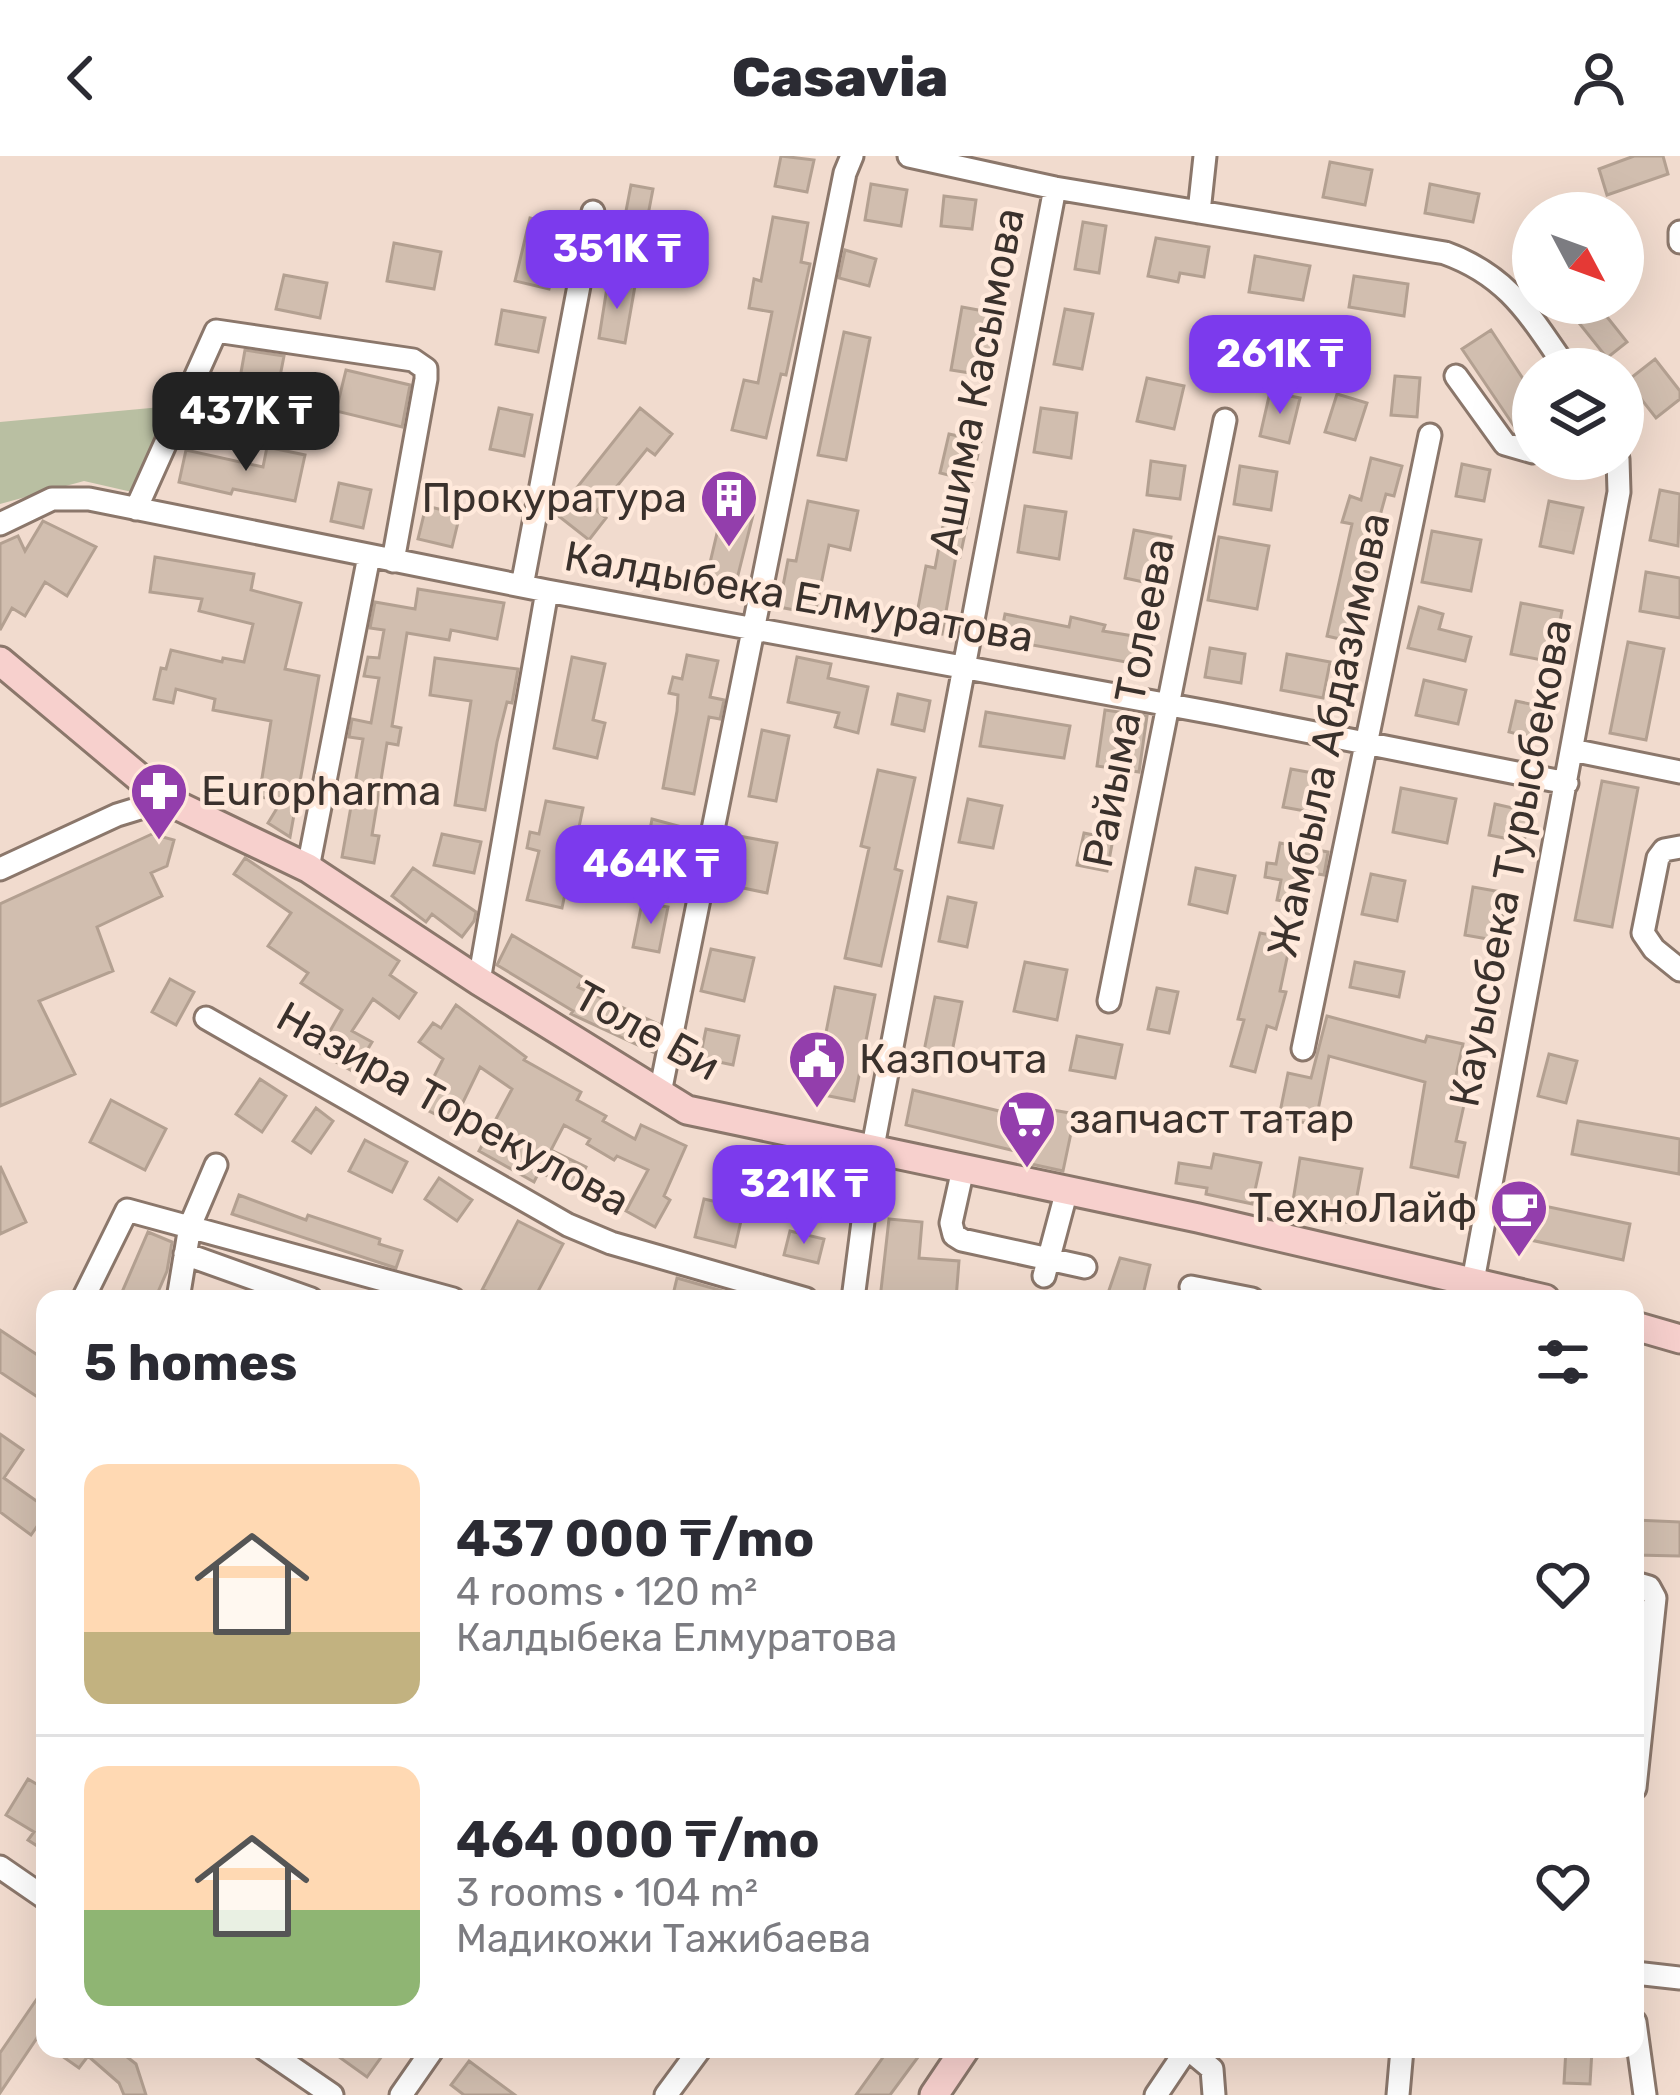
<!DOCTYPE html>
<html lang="en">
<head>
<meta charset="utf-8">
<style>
	:root { --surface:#fff; --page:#f2f2f3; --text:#2b2b33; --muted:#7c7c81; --line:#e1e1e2; --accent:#7c3aed }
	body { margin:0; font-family:Rubik,sans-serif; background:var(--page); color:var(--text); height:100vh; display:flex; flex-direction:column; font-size:45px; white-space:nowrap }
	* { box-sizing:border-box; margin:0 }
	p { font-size:39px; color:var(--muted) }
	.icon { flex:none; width:66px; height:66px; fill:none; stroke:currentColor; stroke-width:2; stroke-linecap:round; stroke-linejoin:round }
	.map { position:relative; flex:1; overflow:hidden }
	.sheet { position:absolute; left:36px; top:1134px; width:1608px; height:768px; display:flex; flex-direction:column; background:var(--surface); border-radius:24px; box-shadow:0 12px 48px #0002 }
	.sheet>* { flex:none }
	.needle { width:78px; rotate:131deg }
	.tools { position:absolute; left:1512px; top:36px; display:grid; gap:24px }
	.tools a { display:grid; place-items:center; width:132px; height:132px; border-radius:50%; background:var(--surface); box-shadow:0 12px 48px #0002; font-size:60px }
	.price { position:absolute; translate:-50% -102px; padding:0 27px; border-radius:24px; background:var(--accent); color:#fff; font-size:39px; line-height:78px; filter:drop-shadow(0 3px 6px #0008) }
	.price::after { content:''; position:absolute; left:50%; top:72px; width:36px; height:27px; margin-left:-18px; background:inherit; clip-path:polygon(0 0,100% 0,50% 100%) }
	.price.current { background:#222; color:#fff }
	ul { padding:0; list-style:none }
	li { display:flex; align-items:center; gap:36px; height:300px; padding:0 48px }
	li+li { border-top:3px solid var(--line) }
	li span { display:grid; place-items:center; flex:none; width:336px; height:240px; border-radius:24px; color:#555 }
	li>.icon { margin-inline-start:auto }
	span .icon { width:144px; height:144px; fill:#fffc; stroke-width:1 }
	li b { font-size:51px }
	h2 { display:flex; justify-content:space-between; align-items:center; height:144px; padding:0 48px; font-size:51px }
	header { display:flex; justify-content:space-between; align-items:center; height:156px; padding:0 48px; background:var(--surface); font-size:54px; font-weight:800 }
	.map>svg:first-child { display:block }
	.green { fill:#b9bfa2 }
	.building { fill:#d1beaf; stroke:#b3a091; stroke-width:3 }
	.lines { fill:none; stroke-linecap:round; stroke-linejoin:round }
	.street-casing { stroke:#8b776b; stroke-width:27 }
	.secondary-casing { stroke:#8b776b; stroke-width:33 }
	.street { stroke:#fff; stroke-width:21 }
	.secondary { stroke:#f7d0cd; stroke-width:27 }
	.labels { text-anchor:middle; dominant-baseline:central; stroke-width:9; stroke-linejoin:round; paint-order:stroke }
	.street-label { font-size:42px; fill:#3a312c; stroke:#ffe9db }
	.poi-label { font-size:42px; fill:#3a312c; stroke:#ffe9db; text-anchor:start }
</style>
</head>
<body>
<header><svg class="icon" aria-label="back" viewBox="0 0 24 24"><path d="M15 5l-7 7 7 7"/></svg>Casavia<svg class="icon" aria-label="person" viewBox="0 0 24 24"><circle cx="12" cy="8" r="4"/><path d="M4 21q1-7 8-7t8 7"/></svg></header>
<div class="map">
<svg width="1680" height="1939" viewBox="0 0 1680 1939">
	<rect width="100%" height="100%" fill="#f1dbce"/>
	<path class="green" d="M172 250 132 336 84 325 0 348V266Z"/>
	<path class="building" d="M781 0 814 4 807 36 775 30Z
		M1634 0H1663L1668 18 1607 39 1599 13Z
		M1330 6 1372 14 1365 49 1323 41Z
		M871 28 907 34 901 70 865 64Z
		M1430 28 1479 38 1473 66 1425 57Z
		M631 29 653 33 643 85 621 81Z
		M944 40 976 44 972 73 941 70Z
		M773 61 808 67 801 106 810 108 786 219 781 218 766 282 732 274 744 224 758 227 772 156 749 152 754 123 761 125Z
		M530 62 564 70 549 133 515 125Z
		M1083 66 1106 70 1099 117 1075 113Z
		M1156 82 1209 91 1204 121 1180 117 1178 126 1148 120Z
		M394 87 441 96 434 133 387 125Z
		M845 94 876 103 869 130 839 122Z
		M1255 100 1310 110 1303 144 1249 136Z
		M284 119 327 127 320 162 276 153Z
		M1354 120 1408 128 1404 160 1349 151Z
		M608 125 635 130 625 187 599 182Z
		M1563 147H1596L1627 186 1607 202Z
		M962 151 1000 158 989 220 951 214Z
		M1065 153 1093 158 1082 213 1054 208Z
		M502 154 545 162 538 196 496 188Z
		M1491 174 1533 238V266L1518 276 1462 193Z
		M844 176 870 182 846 304 818 299Z
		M1203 185 1266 200 1261 222 1198 207Z
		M245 194 284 200 275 246 237 239Z
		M1655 203 1680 235V243L1656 262 1627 225Z
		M346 214 410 229 402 271 336 255Z
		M1395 220 1420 222 1417 261 1391 259Z
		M1147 222 1184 230 1174 273 1137 265Z
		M1270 236 1300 242 1289 287 1260 280Z
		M1337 238 1367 247 1355 284 1325 276Z
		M499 252 532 259 524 300 490 293Z
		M640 252 672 278 655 299 647 293 597 355 606 362 589 384 556 358Z
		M1041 252 1077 257 1071 302 1034 296Z
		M949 278 981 285 972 325 940 317Z
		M267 291 305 299 295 345 233 333 231 338 179 326 186 294 263 311Z
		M1371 302 1402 310 1394 340 1386 338 1369 400 1379 402 1376 418 1361 415 1357 435 1363 437 1353 486 1327 480 1352 368 1342 366 1350 340 1361 344Z
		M1151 305 1185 310 1180 343 1147 339Z
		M1462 308 1490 314 1484 345 1456 340Z
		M1240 310 1277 316 1271 354 1234 348Z
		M339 327 371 334 363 372 331 365Z
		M1660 334 1680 338 1678 390 1650 384Z
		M808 345 858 355 850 394 829 389 815 458 779 451 788 404 796 405Z
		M1549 345 1583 352 1573 397 1540 390Z
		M426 350 460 358 452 391 418 383Z
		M1025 350 1066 356 1059 403 1018 396Z
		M723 352 753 359 734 435 705 428Z
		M945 359 968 363 960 401 956 400 942 478 914 473 926 410 935 412Z
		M43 365 96 391 67 440 45 426 25 460 12 452 0 474V388L18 380 25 395Z
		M1134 374 1171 381 1162 430 1125 422Z
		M1432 375 1481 384 1471 435 1422 426Z
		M1219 381 1269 390 1257 453 1208 444Z
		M155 401 254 418 251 434 301 447 285 513 319 520 290 681 268 667 282 644 259 641 271 565 213 554 215 543 176 533 173 547 154 543 161 512 166 513 171 494 222 506 223 502 244 506 253 468 199 455 202 443 150 436Z
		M1646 416 1680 422V462L1640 455Z
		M418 433 504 447 497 483 451 474 449 484 407 477 392 570 401 572 398 589 387 587 372 679 379 680 374 707 342 701 363 583 349 581 352 563 371 567 379 522 364 520 368 501 379 502 384 474 370 472 375 446 415 453Z
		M1521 447 1562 455 1552 506 1511 498Z
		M1419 451 1443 458 1439 473 1471 481 1465 505 1408 492Z
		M1005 458 1069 471 1071 461 1105 469 1103 475 1152 483 1148 510 1000 483Z
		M1628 486 1664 493 1646 584 1610 577Z
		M1210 492 1245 498 1241 527 1205 521Z
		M1287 498 1330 506 1323 542 1281 534Z
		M687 499 718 505 710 541 724 544 720 563 709 561 694 638 663 632 677 555 678 539 669 537 673 521 682 523Z
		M572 501 605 508 593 564 605 567 597 602 554 592Z
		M797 501 831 508 828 522 868 531 858 577 835 571 839 557 788 546Z
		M435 502 518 513 512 547 507 546 497 586 485 654 455 649 471 545 430 539Z
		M1424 524 1466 534 1458 568 1416 559Z
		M898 538 930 545 924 575 892 568Z
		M1516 545 1544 551 1538 583 1509 576Z
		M1105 554 1147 560 1139 616 1097 610Z
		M986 556 1070 570 1064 602 980 590Z
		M762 574 789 580 776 645 749 640Z
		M1291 613 1324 619 1316 657 1283 651Z
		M878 614 915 622 895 713 902 715 881 810 845 802 869 692 861 690Z
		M1602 625 1638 632 1612 771 1575 764Z
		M1401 632 1456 643 1447 687 1393 676Z
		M968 643 1002 650 993 692 959 686Z
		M546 645 583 652 562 752 527 744 539 695 527 692 530 676 539 678Z
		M1495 648 1530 656 1524 686 1489 679Z
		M652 663 686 672 680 703 646 695Z
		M1084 677 1113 683 1107 715 1077 709Z
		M152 678 174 684 167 710 151 717 162 740 97 771 113 815 39 845 75 918 0 950V748Z
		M442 678 481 686 474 717 434 709Z
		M739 680 777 687 767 737 729 729Z
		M1280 687 1328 696 1324 719 1312 717 1306 749 1277 744 1281 724 1265 721 1267 707 1276 708Z
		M245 702 399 805 390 819 416 837 399 862 373 843 352 875 372 886 354 916 318 896 342 854 301 827 308 817 268 790 291 757 234 718Z
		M413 712 476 756 474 765 462 781 432 758 426 766 392 740Z
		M1196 712 1235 720 1227 757 1189 748Z
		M1371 718 1405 725 1397 765 1362 758Z
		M1473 731 1507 737 1499 785 1465 779Z
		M948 741 976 747 967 791 939 785Z
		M642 747 668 751 659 796 633 791Z
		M1260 777 1291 783 1280 835 1286 836 1276 873 1267 870 1255 916 1231 910 1244 864 1238 863Z
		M512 779 584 822 578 831 658 868 653 896 571 858 573 855 497 809Z
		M711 793 754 802 744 845 701 835Z
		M1025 806 1067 814 1057 864 1014 855Z
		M1355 806 1404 816 1399 841 1350 831Z
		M170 823 194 836 176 869 152 856Z
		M835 831 875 839 854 945 814 937Z
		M1157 832 1178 836 1169 877 1148 873Z
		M935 841 962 846 951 901 924 895Z
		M456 849 526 901 524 904 581 936 577 944 606 960 603 965 635 983 641 969 686 990 664 1040 670 1044 655 1071 626 1055 648 1014 617 1000 614 1004 587 988 590 983 564 969 551 994 586 1011 576 1033 539 1016 534 1026 479 995 512 933 480 911 453 967 419 950 443 903 419 886 433 867 441 872Z
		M1327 860 1425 886 1427 880 1463 888 1450 946 1464 949 1456 985 1465 987 1458 1021 1411 1011 1425 926 1329 900 1315 969 1279 961 1288 917 1311 922Z
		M706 873 739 880 733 909 700 902Z
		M1077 880 1122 889 1115 922 1070 914Z
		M1549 898 1577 905 1566 947 1538 940Z
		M260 923 286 940 262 976 236 958Z
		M913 934 1040 965 1042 952 1075 958 1063 1015 1031 1008 1032 999 906 969Z
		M111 944 166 973 145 1014 90 986Z
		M316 952 333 965 311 997 293 985Z
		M1578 965 1680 983 1679 1018 1572 998Z
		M365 984 407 1006 392 1036 349 1015Z
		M737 995 766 1006 758 1029 729 1018Z
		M1214 998 1261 1007 1252 1048 1206 1038 1207 1032 1176 1027 1179 1007 1211 1012Z
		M1300 1002 1362 1013 1352 1067 1291 1057Z
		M792 1009 840 1022 833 1048 786 1035Z
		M0 1010 26 1066 0 1078Z
		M439 1022 472 1044 457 1065 425 1043Z
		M239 1039 306 1064 308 1059 380 1083 379 1088 402 1095 396 1112 232 1058Z
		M704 1043 744 1052 735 1091 695 1081Z
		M1520 1045 1630 1068 1623 1104 1512 1080Z
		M889 1063 922 1066 919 1102 959 1105 956 1143H880Z
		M518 1065 563 1088 534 1143H516L482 1134Z
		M790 1075 824 1083 818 1107 784 1099Z
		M148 1076 172 1086 167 1115 155 1143H119Z
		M1120 1102 1150 1109 1142 1143H1106Z
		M677 1122 740 1140V1143H672Z
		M0 1174 45 1204V1246L0 1216Z
		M0 1278 23 1294 4 1322 45 1351V1359L31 1379 0 1356Z
		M1635 1364 1680 1366V1400L1635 1399Z
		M28 1623 45 1633V1695L28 1684 34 1676 6 1659Z
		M45 1831V1888L37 1882 0 1937V1897Z
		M52 1893H117L136 1908 146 1939H124L119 1927 88 1900 79 1912Z
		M328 1893H387L367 1921Z
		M889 1893H924L890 1939H856Z
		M1566 1893 1592 1894 1590 1928 1564 1927Z
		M469 1905 515 1939H464L451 1929Z"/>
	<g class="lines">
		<g class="street-casing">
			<path id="street" d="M909 0 1055 32 1445 97C1509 120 1530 160 1567 213
				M1199 56 1205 0
				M1680 76V86
				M1456 220 1505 288 1533 296
				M136 353 216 175 413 204 426 213V223L393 405
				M0 368 52 343H89L547 435 1219 558 1567 627
				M522 430 593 56
				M1572 594 1680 616
				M1680 691 1664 694 1658 702 1643 777 1654 793 1680 814
				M308 712 369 400
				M0 713 117 659 166 644
				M479 825 547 435
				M1109 845 1225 264
				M206 862 568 1069 611 1087 806 1143
				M1303 893 1430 279
				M660 937 845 17 852 0
				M963 1013 951 1067 954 1079 962 1084 1085 1111
				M185 1098 311 1143
				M1044 1120 1067 1034
				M1473 1125 1619 336 1618 303
				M1191 1131 1252 1143
				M83 1143 127 1054 453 1143
				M178 1143 190 1070 216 1009
				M853 1143 872 996 1055 32
				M1635 1427 1649 1431 1655 1442 1635 1632
				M0 1711 45 1742
				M1635 1817 1680 1822
				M1635 1866 1645 1939
				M265 1893 332 1939
				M1188 1893 1212 1913 1214 1939
				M401 1939 433 1893
				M666 1939 700 1893
				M1156 1939 1187 1893
				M1398 1939 1402 1893"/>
		</g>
		<g class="secondary-casing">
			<path id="secondary" d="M0 505 166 644 308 712 479 825 687 954 1198 1062 1545 1143
				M1635 1170 1680 1183
				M934 1939 965 1893"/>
		</g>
		<use href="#street" class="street"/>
		<use href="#secondary" class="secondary"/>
	</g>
	<defs>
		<g id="building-pin" transform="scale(3)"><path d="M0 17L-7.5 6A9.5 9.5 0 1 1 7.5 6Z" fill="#933eac" stroke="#ffe9db"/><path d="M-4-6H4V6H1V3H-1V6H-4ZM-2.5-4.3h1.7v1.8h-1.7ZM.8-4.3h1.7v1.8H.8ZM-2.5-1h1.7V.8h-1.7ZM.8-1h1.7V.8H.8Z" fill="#fff"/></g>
		<g id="pharmacy-pin" transform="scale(3)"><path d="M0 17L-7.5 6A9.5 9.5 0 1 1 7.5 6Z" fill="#933eac" stroke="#ffe9db"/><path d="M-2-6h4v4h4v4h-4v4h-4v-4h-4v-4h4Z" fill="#fff"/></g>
		<g id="civic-pin" transform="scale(3)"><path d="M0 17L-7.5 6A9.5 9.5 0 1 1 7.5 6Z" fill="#933eac" stroke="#ffe9db"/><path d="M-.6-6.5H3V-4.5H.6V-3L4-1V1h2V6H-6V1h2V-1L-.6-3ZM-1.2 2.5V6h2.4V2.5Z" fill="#fff"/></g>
		<g id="supermarket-pin" transform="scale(3)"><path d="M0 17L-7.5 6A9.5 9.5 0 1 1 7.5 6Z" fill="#933eac" stroke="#ffe9db"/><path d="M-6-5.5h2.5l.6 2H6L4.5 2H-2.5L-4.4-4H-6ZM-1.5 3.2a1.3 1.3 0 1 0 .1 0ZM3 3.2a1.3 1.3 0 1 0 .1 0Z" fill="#fff"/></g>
		<g id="cafe-pin" transform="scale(3)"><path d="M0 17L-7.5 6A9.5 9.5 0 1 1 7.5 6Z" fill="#933eac" stroke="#ffe9db"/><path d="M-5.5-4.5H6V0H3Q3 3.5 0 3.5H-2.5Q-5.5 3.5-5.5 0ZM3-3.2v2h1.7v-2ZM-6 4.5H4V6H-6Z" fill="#fff"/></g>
	</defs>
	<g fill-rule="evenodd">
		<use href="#building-pin" x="729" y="342"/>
		<use href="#pharmacy-pin" x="159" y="635"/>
		<use href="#civic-pin" x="817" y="903"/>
		<use href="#supermarket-pin" x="1027" y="963"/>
		<use href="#cafe-pin" x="1519" y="1052"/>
	</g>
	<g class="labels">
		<g class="street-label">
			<text transform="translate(977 225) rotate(-79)">Ашима Касымова</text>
			<text transform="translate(799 441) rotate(10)">Калдыбека Елмуратова</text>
			<text transform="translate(1129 547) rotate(-79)">Райыма Толеева</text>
			<text transform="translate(1329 579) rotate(-78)">Жамбыла Абдазимова</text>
			<text transform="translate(1511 707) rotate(-79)">Кауысбека Турысбекова</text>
			<text transform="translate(647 875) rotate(29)">Толе Би</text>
			<text transform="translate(453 953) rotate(29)">Назира Торекулова</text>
		</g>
		<g class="poi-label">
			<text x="687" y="342" text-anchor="end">Прокуратура</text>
			<text x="201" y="635">Europharma</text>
			<text x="859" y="903">Казпочта</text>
			<text x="1069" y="963">запчаст татар</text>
			<text x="1477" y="1052" text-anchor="end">ТехноЛайф</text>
		</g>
	</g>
</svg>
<div class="tools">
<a><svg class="needle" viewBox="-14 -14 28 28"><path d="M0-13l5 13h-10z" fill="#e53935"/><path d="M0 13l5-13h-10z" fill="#7c7c81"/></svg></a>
<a><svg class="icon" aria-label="layers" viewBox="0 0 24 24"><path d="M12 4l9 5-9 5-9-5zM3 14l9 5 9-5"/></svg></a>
</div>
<b class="price" style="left:617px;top:156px">351K ₸</b>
<b class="price" style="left:1280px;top:261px">261K ₸</b>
<b class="price current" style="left:246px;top:318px">437K ₸</b>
<b class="price" style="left:651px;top:771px">464K ₸</b>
<b class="price" style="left:804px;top:1091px">321K ₸</b>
<section class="sheet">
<h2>5 homes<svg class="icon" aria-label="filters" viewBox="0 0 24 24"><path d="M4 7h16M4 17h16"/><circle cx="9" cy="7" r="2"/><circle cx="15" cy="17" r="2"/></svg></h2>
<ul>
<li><span style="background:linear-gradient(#ffd9b3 70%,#c2b280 0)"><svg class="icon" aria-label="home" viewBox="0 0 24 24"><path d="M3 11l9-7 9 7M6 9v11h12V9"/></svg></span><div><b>437 000 ₸/mo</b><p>4 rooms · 120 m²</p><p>Калдыбека Елмуратова</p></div><svg class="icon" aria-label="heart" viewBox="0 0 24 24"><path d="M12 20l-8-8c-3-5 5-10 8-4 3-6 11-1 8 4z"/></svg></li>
<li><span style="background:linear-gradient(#ffd9b3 60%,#8fb573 0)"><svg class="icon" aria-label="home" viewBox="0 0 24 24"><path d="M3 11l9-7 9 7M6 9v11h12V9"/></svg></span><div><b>464 000 ₸/mo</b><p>3 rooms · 104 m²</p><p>Мадикожи Тажибаева</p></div><svg class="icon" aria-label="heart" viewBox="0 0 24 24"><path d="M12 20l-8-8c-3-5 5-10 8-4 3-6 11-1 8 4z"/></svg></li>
</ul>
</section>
</div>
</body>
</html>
